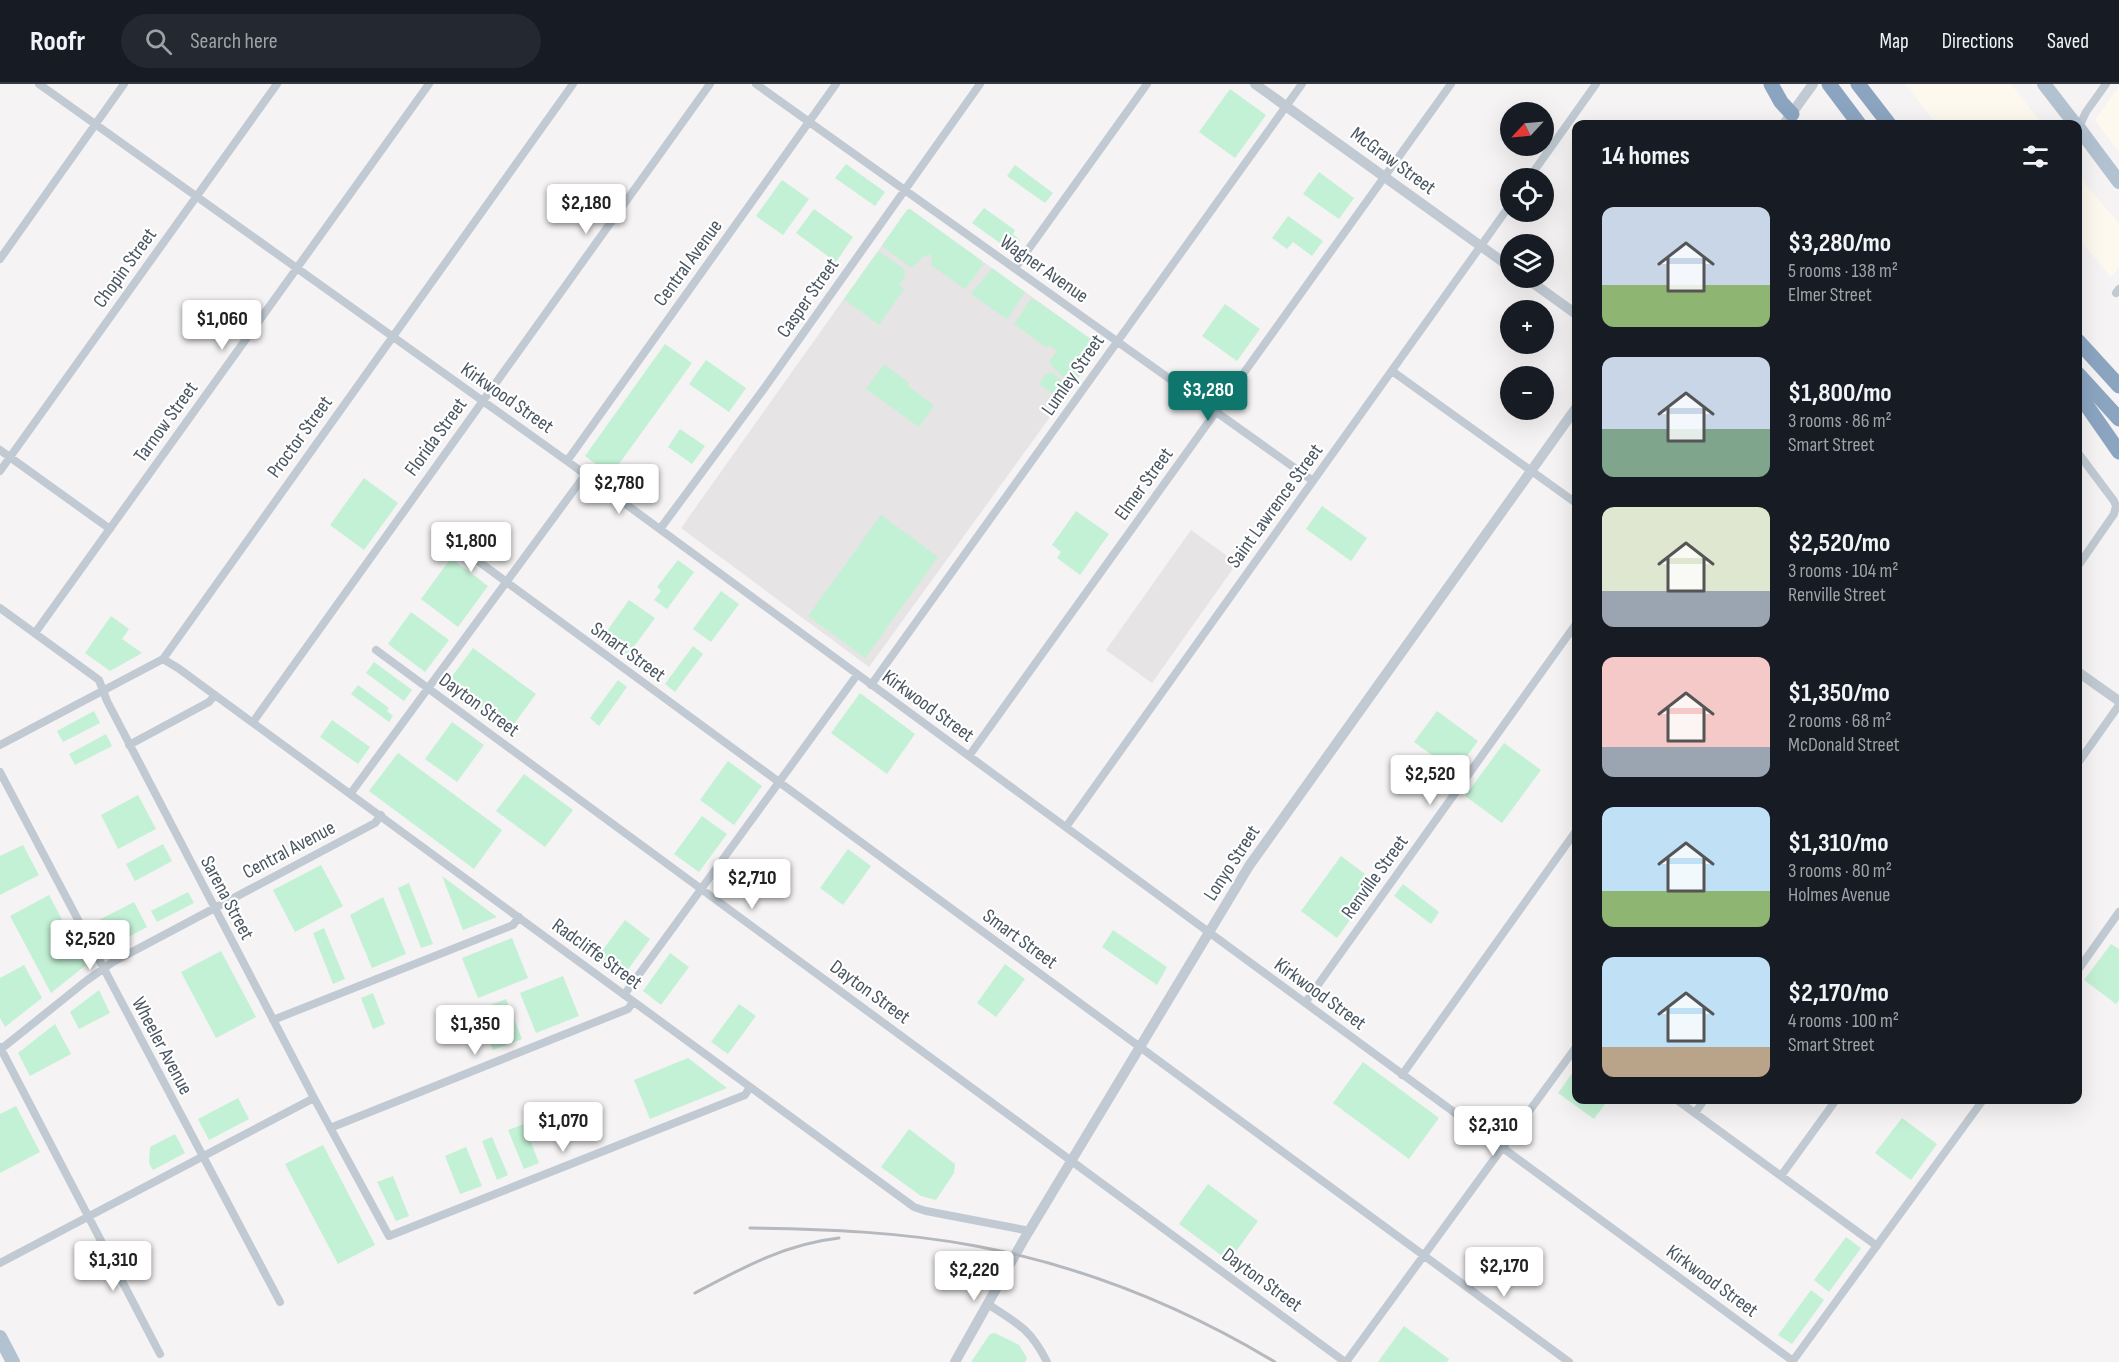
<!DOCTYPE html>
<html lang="en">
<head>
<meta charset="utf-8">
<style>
	:root { --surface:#171b24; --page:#242831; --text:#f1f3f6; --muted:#9ea1a6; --line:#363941; --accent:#0f766e }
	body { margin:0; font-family:"Sofia Sans Condensed",sans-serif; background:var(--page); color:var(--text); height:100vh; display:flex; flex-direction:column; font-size:22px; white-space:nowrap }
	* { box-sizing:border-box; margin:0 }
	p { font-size:20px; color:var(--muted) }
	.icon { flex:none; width:33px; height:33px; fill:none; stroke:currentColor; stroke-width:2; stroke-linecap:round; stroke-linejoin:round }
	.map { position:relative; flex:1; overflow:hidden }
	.details { position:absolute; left:1572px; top:36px; width:510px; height:984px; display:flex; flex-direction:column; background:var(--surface); border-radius:12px; box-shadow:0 6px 24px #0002 }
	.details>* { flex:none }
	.needle { width:39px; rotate:244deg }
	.tools { position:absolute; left:1500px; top:18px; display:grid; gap:12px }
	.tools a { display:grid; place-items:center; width:54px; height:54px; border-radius:50%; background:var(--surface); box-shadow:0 6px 24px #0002; font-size:30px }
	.price { position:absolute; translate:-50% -51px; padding:0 14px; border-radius:6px; background:#fff; color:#222; font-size:20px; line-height:39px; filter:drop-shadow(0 2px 3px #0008) }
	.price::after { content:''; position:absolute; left:50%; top:36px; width:18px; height:14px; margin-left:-9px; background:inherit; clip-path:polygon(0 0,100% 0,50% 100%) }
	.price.active { background:var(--accent); color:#fff }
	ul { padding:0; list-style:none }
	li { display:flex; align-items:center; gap:18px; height:150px; padding:0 30px }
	li span { display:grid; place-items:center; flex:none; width:168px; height:120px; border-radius:12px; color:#555 }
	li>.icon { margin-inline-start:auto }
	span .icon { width:72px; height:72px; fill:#fffc; stroke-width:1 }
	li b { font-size:26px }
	h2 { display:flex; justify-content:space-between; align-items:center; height:72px; padding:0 30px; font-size:26px }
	header { display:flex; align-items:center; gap:36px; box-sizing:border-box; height:84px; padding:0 30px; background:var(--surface); border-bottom:2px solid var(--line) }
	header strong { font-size:28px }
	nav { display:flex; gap:33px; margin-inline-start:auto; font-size:21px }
	.search { width:420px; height:54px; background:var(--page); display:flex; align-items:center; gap:15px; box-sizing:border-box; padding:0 21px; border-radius:33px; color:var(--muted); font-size:22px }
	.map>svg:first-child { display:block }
	.commercial { fill:#fdf9ef }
	.education { fill:#e6e4e5 }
	.green { fill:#c3f1d5 }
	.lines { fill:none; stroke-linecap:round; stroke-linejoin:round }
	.minor { stroke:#c1cad2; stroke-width:8 }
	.tertiary { stroke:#c1cad2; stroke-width:10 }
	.primary { stroke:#b3c2d1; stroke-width:14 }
	.motorway { stroke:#8ba5c1; stroke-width:15 }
	.rail { stroke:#b5b8bd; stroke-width:3 }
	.labels { text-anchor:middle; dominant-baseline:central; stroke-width:4.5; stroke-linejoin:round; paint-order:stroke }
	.street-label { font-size:20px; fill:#4a5661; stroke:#fff }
</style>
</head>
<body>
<header>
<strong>Roofr</strong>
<div class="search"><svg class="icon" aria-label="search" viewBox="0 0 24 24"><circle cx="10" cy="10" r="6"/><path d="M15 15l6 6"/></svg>Search here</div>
<nav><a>Map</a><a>Directions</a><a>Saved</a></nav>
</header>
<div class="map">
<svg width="2119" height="1278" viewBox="0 0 2119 1278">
	<rect width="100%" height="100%" fill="#f5f3f3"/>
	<path class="commercial" d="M1905 0H2011L2042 40H1989L1985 35 1982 40H1936Z
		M2119 2V68L2095 36Z
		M2078 91 2119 140V183L2111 193 2078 154Z"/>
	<path class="education" d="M910 125 1099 261 1100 264 869 583 681 444 907 126Z
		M1191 446 1237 479 1152 599 1106 566Z"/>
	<path class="green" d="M1230 5 1266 31 1235 74 1199 48Z
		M846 80 885 108 875 122 835 94Z
		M1015 81 1053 109 1045 119 1007 92Z
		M1319 88 1354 114 1339 135 1303 110Z
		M782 96 809 115 783 151 756 132Z
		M984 124 1015 146 1013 150 1020 156 1011 167 972 139Z
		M814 125 853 153 836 178 796 149Z
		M910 125 982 177 983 181 965 205 931 181 932 173 929 170 923 173 912 184 883 163V160L907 126Z
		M1288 132 1323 157 1312 172 1293 158 1287 165 1272 154Z
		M880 168 904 185 905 193 899 201 904 205 879 241 844 215 877 169Z
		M992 184 1025 208 1007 235 971 210Z
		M1031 215H1034L1099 261 1100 264 1075 298C1065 297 1055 286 1049 278L1057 267 1049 261 1047 264 1014 240Z
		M1225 220 1260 245 1237 277 1202 252Z
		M665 260 692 279 611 391 585 372Z
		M706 276 746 304 729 328 689 300Z
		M884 280 909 299 908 302 934 321 919 343 866 305Z
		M1051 288 1068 301 1069 306 1062 316 1039 300 1044 292Z
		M680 345 705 362 692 380 668 363Z
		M364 394 398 419 364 466 330 441Z
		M1322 422 1367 454 1351 477 1306 445Z
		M1076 427 1109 450 1080 491 1057 474 1061 468 1052 461Z
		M881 431 938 473 865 574 808 532Z
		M451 474 488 502 458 543 421 515Z
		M678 476 694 488 667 525 654 516 661 507 657 503Z
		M721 507 739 520 711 558 693 545Z
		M629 516 655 534 627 572 602 554Z
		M411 528 449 556 425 588 388 560Z
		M111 532 129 545 122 555 142 569 110 587 85 569Z
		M693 562 703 570 675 608 665 600Z
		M473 564 536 610 508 648 445 602Z
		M374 578 412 606 404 617 366 589Z
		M618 596 627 603 599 642 590 634Z
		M358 601 389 624 387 627 393 632 389 638 351 610Z
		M860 609 915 650 887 690 831 649Z
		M94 627 100 639 63 658 57 647Z
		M1437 627 1478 657 1455 688 1414 658Z
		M332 636 370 663 358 680 320 653Z
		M452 638 484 661 457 698 425 675Z
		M106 650 112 662 75 681 69 670Z
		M1504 659 1541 686 1502 739 1465 712Z
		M398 669 502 746 474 785 369 707Z
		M728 677 762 702 734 741 700 716Z
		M524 690 573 726 545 763 496 727Z
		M138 711 156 745 118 765 101 731Z
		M702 732 727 750 699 788 674 770Z
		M163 760 172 777 135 797 126 780Z
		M23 761 39 791 0 811V772Z
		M848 765 871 782 843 821 820 804Z
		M1341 772 1377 799 1337 854 1301 827Z
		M321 781 343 822 295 848 273 806Z
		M442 792 497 833 463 846Z
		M409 799 433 860 421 864 398 804Z
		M1403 800 1439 828 1431 840 1394 812Z
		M188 808 194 819 157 838 151 827Z
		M49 811 86 881 51 909 10 832Z
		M383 813 406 870 372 884 350 831Z
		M134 818 147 843 108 864 95 838Z
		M625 836 650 855 622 894 596 875Z
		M324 844 345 895 333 900 313 849Z
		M1113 846 1167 883 1157 901 1102 863Z
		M512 854 528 894 478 914 462 874Z
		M2111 860 2119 865V916L2116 920 2084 896Z
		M221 867 256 933 216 954 181 888Z
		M670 869 689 883 661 921 643 907Z
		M1005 880 1025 895 996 933 977 919Z
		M24 881 42 914 5 943 0 934V894Z
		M563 892 579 932 536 949 520 909Z
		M99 906 110 929 79 945 70 928Z
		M373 909 385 940 373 945 361 914Z
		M506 915 522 955 493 966 477 926Z
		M739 920 756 932 728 970 711 958Z
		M55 940 71 970 30 992 18 969Z
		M688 974 727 1004 650 1035 634 996Z
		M1363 978 1439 1034 1409 1075 1333 1019Z
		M1576 984V1016H1608L1594 1035 1558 1009Z
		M238 1014 249 1035 209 1056 198 1035Z
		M16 1022 40 1068 0 1089V1030Z
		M1902 1034 1937 1060 1911 1096 1875 1069Z
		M524 1040 539 1079 524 1085 508 1046Z
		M909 1045 955 1080 954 1089 936 1116 921 1112 881 1083Z
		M175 1050 185 1069 153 1086 149 1079 150 1063Z
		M492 1053 508 1091 497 1096 482 1057Z
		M323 1061 375 1161 338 1180 285 1080Z
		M466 1063 482 1102 460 1110 445 1072Z
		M393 1092 409 1132 396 1137 377 1098Z
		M1208 1100 1258 1137 1229 1177 1179 1140Z
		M1846 1153 1861 1164 1829 1208 1814 1196Z
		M1811 1206 1824 1216 1792 1260 1778 1251Z
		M1404 1242 1449 1275 1447 1278H1378Z
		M995 1249 1019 1261 1027 1274 1025 1278H971L990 1250Z"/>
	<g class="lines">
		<path class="minor" d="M39 0 567 377 1793 1277
			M756 0 1313 397
			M2078 45 2086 28 2106 0
			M1529 94 1596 0
			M0 175 124 0
			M1015 184 1147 0
			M2116 209 2119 205
			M1392 287 1576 419
			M0 366 110 445
			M2078 369 2114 417 2116 422 2114 430 2078 482
			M567 377 836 0
			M0 387 277 0
			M660 445 763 306 980 0
			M452 458 1569 1278
			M0 524 99 596 107 617 314 1014 389 1152 745 1011 750 1003
			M35 549 429 0
			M376 566 1345 1278
			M163 575 178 584 914 1123 926 1127 1030 1147
			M871 601 1302 0
			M253 638 710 0
			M0 661 163 575 573 0
			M129 661 209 618 215 611
			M969 672 1451 0
			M2078 679 2119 621
			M0 688 280 1218
			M351 709 585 391
			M1066 743 1510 121
			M2078 886 2119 828
			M624 911 857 591
			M1305 919 1576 540
			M273 936 513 841 519 833
			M0 963 160 1270
			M0 966 86 897 113 878 375 739 381 731
			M1402 991 1576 747
			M1677 1016 1877 1162
			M1695 1029 1704 1016
			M330 1044 628 925 633 918
			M1781 1092 1836 1016
			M0 1179 314 1014
			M989 1221C1019 1240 1031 1246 1047 1278
			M1346 1278 1576 963
			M1792 1278 1983 1016"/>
		<path class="tertiary" d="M1255 0 1510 183
			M1784 40 1813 0
			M1526 194 1576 230
			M2078 588 2119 617
			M955 1278 1023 1157 1249 782 1576 324"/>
		<path class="primary" d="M2044 0 2075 40
			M2078 43 2119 98
			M0 1253 13 1278"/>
		<path class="motorway" d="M1771 0 1781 18 1792 30
			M1829 0 1859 40
			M1858 0 1889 40
			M2078 257 2119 302
			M2078 290 2119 335
			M2078 309 2119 368"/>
		<path class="rail" d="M750 1144C825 1145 902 1148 976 1162 1082 1182 1182 1222 1275 1278
			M695 1209C742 1184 785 1160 839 1154"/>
	</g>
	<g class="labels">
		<g class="street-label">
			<text transform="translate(1393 77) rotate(36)">McGraw Street</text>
			<text transform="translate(688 179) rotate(-54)">Central Avenue</text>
			<text transform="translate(125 184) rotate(-54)">Chopin Street</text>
			<text transform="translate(1044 185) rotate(35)">Wagner Avenue</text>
			<text transform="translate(808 214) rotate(-55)">Casper Street</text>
			<text transform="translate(1073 291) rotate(-55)">Lumley Street</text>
			<text transform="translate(507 314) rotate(35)">Kirkwood Street</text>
			<text transform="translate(166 338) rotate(-54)">Tarnow Street</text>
			<text transform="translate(300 353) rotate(-54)">Proctor Street</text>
			<text transform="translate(436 353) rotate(-54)">Florida Street</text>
			<text transform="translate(1144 400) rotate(-54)">Elmer Street</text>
			<text transform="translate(1275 422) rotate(-54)">Saint Lawrence Street</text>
			<text transform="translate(628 568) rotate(36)">Smart Street</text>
			<text transform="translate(479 621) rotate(36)">Dayton Street</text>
			<text transform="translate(928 622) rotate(36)">Kirkwood Street</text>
			<text transform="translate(289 766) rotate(-28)">Central Avenue</text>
			<text transform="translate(1232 779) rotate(-57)">Lonyo Street</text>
			<text transform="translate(1375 793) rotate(-54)">Renville Street</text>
			<text transform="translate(227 814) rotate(62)">Sarena Street</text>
			<text transform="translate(1020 855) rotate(36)">Smart Street</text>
			<text transform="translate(597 870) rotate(36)">Radcliffe Street</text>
			<text transform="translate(870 908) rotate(36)">Dayton Street</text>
			<text transform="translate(1320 910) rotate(36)">Kirkwood Street</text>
			<text transform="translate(162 962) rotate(62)">Wheeler Avenue</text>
			<text transform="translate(1262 1196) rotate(36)">Dayton Street</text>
			<text transform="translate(1712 1197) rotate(36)">Kirkwood Street</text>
		</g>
	</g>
</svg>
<div class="tools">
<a><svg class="needle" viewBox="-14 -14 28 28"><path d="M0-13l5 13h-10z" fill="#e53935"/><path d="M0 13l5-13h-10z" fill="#9ea1a6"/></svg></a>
<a><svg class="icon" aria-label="locate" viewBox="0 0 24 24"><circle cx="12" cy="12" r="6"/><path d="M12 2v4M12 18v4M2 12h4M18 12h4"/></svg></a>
<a><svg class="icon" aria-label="layers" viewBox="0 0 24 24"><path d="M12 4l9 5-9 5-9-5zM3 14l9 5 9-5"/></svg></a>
<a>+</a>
<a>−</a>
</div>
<b class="price" style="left:586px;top:151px">$2,180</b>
<b class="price" style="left:222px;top:267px">$1,060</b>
<b class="price active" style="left:1208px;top:338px">$3,280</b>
<b class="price" style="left:619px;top:431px">$2,780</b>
<b class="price" style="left:471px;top:489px">$1,800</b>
<b class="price" style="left:1430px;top:722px">$2,520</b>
<b class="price" style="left:752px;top:826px">$2,710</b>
<b class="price" style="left:90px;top:887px">$2,520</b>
<b class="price" style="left:475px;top:972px">$1,350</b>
<b class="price" style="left:563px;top:1069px">$1,070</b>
<b class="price" style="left:1493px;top:1073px">$2,310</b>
<b class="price" style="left:113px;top:1208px">$1,310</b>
<b class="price" style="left:1504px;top:1214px">$2,170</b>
<b class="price" style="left:974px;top:1218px">$2,220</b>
<section class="details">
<h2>14 homes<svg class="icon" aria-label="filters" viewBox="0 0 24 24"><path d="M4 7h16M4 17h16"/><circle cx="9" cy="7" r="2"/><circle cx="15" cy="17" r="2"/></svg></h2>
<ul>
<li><span style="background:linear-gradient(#c9d6e8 65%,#8fb573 0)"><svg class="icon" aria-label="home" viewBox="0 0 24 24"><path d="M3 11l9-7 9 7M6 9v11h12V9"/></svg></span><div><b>$3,280/mo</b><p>5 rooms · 138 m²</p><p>Elmer Street</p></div></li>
<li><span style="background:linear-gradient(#c9d6e8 60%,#7fa58c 0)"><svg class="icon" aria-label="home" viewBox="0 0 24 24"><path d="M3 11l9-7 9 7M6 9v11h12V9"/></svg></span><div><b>$1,800/mo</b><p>3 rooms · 86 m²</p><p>Smart Street</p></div></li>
<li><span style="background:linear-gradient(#dfe7d0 70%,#9aa5b1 0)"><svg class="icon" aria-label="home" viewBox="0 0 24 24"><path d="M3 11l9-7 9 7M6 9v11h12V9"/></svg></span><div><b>$2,520/mo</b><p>3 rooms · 104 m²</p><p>Renville Street</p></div></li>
<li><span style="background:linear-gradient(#f6c9c9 75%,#9aa5b1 0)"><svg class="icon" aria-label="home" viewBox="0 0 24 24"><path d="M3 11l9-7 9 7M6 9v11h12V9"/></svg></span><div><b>$1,350/mo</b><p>2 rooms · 68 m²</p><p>McDonald Street</p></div></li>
<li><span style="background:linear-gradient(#bfe0f5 70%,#8fb573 0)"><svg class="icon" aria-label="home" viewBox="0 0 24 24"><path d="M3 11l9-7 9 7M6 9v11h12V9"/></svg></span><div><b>$1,310/mo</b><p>3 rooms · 80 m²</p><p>Holmes Avenue</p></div></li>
<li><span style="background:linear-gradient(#bfe0f5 75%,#b9a48a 0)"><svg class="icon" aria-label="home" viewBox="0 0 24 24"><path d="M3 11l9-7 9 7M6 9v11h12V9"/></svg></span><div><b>$2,170/mo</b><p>4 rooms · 100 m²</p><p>Smart Street</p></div></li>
</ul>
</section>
</div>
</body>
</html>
